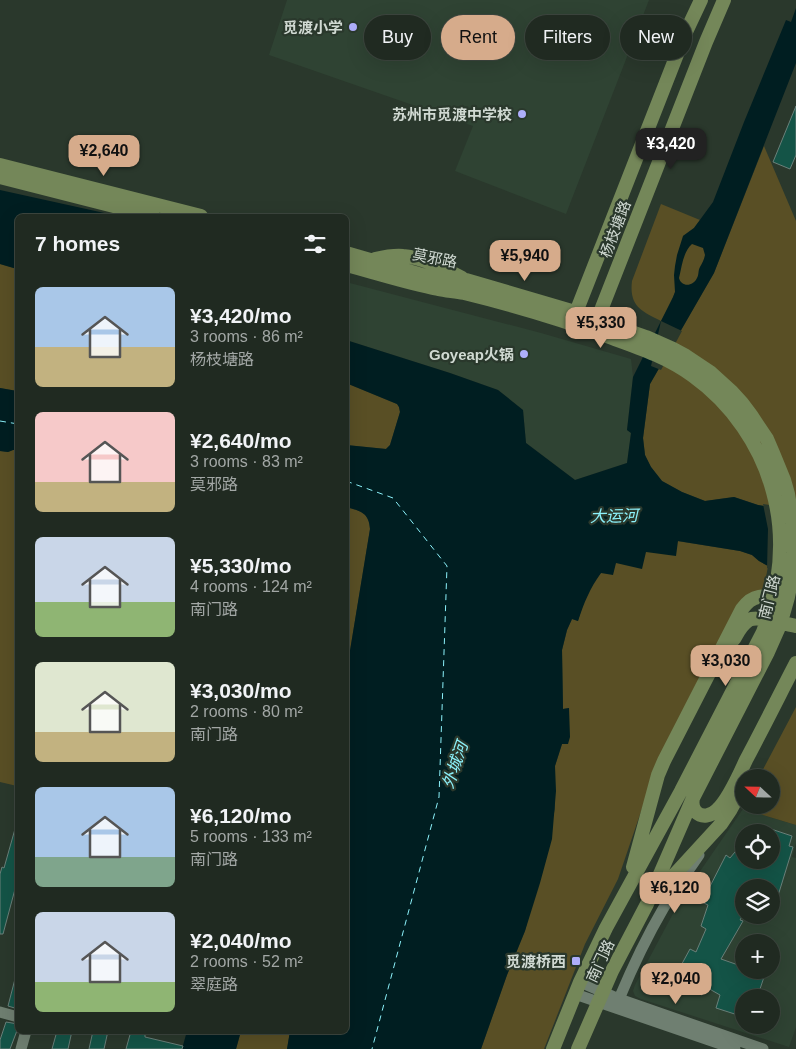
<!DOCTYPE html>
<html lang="en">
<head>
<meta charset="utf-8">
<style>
	:root { --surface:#202a21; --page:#28322a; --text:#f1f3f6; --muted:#a2a7a5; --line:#3d463f; --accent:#d6ab8b }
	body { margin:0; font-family:Arial,"Noto Sans SC",sans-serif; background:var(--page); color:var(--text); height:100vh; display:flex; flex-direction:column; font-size:19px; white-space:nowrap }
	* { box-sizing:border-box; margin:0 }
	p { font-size:16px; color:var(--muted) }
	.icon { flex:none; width:28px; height:28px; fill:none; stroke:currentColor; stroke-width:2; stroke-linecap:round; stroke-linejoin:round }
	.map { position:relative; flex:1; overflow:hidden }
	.drawer { position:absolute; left:15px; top:214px; width:334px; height:820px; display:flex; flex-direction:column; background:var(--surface); border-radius:8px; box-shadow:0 5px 20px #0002,0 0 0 1px var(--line) }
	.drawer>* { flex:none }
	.hud { position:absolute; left:364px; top:15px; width:356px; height:45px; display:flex; gap:10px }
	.needle { width:32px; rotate:292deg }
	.tools { position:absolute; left:735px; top:769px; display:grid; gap:10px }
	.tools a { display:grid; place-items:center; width:45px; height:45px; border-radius:50%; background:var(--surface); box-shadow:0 5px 20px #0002,0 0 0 1px var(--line); font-size:25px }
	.price { position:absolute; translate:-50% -42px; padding:0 11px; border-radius:10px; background:var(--accent); color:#111; font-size:16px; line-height:32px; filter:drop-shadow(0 1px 2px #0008) }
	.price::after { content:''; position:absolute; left:50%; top:30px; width:15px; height:11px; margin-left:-8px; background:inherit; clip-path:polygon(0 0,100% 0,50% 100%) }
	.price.current { background:#222; color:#fff }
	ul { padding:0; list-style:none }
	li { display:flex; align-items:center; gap:15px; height:125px; padding:0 20px }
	li span { display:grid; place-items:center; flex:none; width:140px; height:100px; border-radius:8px; color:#555 }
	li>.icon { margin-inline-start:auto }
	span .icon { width:60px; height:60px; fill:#fffc; stroke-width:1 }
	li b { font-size:21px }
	h2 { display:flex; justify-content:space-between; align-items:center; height:60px; padding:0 20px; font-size:21px }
	.chip { padding:0 18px; border-radius:22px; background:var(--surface); box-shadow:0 5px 20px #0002,0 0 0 1px var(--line); font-size:18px; line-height:45px }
	.chip.current { background:var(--accent); color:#111 }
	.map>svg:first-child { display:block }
	.built { fill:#2f4333; fill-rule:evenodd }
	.green { fill:#594f25 }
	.water { fill:#001e21; fill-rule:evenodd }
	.pier { fill:#2a382c }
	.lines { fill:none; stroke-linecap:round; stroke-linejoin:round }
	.ferry { stroke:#8cf2fb; stroke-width:1; stroke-dasharray:6 5; stroke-linecap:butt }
	.building { fill:#145447; stroke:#6a807a }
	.minor { stroke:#6f7f71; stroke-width:11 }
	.major { stroke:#748759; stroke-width:14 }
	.poi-dot { fill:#aeaefa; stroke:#2a382c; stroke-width:2 }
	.labels { text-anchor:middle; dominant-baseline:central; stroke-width:4.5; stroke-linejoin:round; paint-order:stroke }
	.poi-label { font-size:15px; font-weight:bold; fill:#d0d9d2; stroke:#2a382c; text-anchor:end }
	.street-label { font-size:15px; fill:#d0d9d2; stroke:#2a382c }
	.water-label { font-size:16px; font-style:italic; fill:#8cf2fb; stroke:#2a382c }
</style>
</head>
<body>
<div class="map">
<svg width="796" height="1049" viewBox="0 0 796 1049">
	<rect width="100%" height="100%" fill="#2a382c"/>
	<path class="built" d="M287 0H649L566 214 455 171 473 126 269 55Z
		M346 282 541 333 631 359 633 377 627 430 631 433 627 463 575 480 526 443 523 410 498 390 450 373 346 340Z
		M743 809 796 825V843L792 857 796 858V1027L789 1047 641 999 635 996 633 991 635 985 676 908 685 893ZM744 832H771V860H744ZM744 888H771V915H744ZM744 942H771V970H744ZM744 998H771V1025H744Z"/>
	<path class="green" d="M764 146 796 221V512L758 505 734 497 705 501 682 492 662 481 651 467 645 455 643 438 650 384 714 273Z
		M661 204 700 220 694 228 683 236 714 252 695 293 675 292 671 303 661 321C641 311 629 306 632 281Z
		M0 264 17 269V391L0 388Z
		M346 383 397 404 399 407 400 412 390 445 386 449 346 445Z
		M13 450H18L17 786 0 782V451L8 452Z
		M346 507C360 511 369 512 370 529L346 675Z
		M677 541 740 551 752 555 759 561 768 566 763 594 754 592 649 788 618 879 585 944 544 1049H481L507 975 525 931 555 809V766L562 744 569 708 563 709 562 650 567 630 572 619 578 621C583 604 589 584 602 572 618 558 656 548 677 541Z
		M796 707V825L743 809 745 805H771V778L759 777Z
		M241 1031H290L287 1049H236Z"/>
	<path class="water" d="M796 8V63L714 273 650 384 643 438 645 455 651 467 662 481 682 492 705 501 734 497 758 505 796 512 768 566 759 561 752 555 740 551 678 541 676 556 646 552 642 569 616 563 613 575 601 573C590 588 584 603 578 621L572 619 567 630 562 650 563 709 569 708 570 737 568 744H562L555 766 556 791 552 839 540 883 525 931 507 975 481 1049H287L290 1031H346V675L370 529C369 512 360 511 346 507V445L386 449 390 445 400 412 399 407 397 404 346 383V340L450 373 498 390 523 410 526 443 575 480 627 463 631 433 627 430 633 377 673 297 675 292 674 275 675 266 677 255 683 236 694 228 713 202 744 122 786 20 791 22ZM692 244 703 248 705 255C704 260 702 263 700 267 698 270 699 275 697 278 693 287 681 287 679 278 682 266 683 252 692 244Z
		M0 190 118 216H18L17 269 0 264Z
		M0 388 17 391V450H13L8 452 0 451Z
		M187 1031H241L236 1049H182Z"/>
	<path class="pier" d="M661 321 682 331 661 370 651 366Z
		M763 504 796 509V571L767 568 768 529Z"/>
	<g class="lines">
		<path class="ferry" d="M0 421 18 424
			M346 481 393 498 447 566 439 797 372 1049"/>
	</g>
	<path class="building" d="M796 106V155L790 169 773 162Z
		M15 829 18 830V878L3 934H0V874L2 867 4 868Z
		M771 829 792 836 789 846 793 847 773 912H771V888H744V913L740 920 743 921 721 959 744 967V970H753L765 974 757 998H744V1017L716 1008 720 995 706 987 702 995 677 982 682 974 678 971 690 949 696 952 706 929 701 926 708 905 702 902 726 855 730 858 744 841V860H771Z
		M15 979H18V1009L8 1006Z
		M6 1022 18 1024V1028L10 1049H0V1040Z
		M57 1031H72L68 1049H52Z
		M93 1031H108L104 1049H89Z
		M131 1031 145 1034V1037L183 1046 182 1049H126Z"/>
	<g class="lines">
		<path class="minor" d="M580 982 619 999 763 1049
			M575 994 735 1049
			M619 999C632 968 646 938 663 909 674 890 687 873 699 855
			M0 1012 18 1017
			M21 1049 26 1031"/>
		<path class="major" d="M0 165 201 216
			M0 177 153 216
			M346 253 436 279 466 280 575 312 646 337 673 349 686 356 710 372 732 392 742 403 751 415 767 439 773 453 784 480 788 494 793 523 794 553 791 582 788 597 780 625 768 652 693 798 647 904 612 971 578 1049
			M375 259C384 257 394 255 403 256 422 257 445 269 462 278
			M346 265C377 273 407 283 438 289 446 291 455 291 464 293 513 305 564 320 612 338 640 348 669 358 693 376 732 404 761 446 773 492 786 539 780 587 763 632L681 791 606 928 580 982 553 1049
			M573 320 685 34 701 0
			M594 328 706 42 724 0
			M734 639C738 632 742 624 749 620 758 615 785 624 796 626
			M693 798C692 803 692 808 696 812 702 818 711 816 717 810 729 799 739 775 746 760 763 728 779 696 796 663
			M633 867 658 775 664 761 742 609C754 592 765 596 783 600
			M654 897 721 824 731 809 744 785"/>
	</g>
	<g class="poi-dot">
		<circle cx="353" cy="27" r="5"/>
		<circle cx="522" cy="114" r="5"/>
		<circle cx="524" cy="354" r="5"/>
		<rect x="571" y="956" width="10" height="10" rx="2.5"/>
	</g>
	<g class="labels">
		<g class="poi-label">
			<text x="343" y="27">觅渡小学</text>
			<text x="512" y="114">苏州市觅渡中学校</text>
			<text x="514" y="354">Goyeap火锅</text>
			<text x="566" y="961">觅渡桥西</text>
		</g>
		<g class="street-label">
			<text transform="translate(615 229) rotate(-69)">杨枝塘路</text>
			<text transform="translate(435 258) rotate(11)">莫邪路</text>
			<text transform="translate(769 597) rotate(-76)">南门路</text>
			<text transform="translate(600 961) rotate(-65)">南门路</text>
		</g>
		<g class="water-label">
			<text transform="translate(614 516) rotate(-1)">大运河</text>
			<text transform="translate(455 765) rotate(-71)">外城河</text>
		</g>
	</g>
</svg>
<div class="tools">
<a><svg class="needle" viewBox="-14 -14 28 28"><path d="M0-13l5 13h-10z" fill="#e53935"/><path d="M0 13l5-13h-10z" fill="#a2a7a5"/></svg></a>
<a><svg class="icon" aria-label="locate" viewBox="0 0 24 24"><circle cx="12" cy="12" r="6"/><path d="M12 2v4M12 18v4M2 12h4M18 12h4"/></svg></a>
<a><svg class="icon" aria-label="layers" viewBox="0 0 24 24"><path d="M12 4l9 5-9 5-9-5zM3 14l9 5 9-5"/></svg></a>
<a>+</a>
<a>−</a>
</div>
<b class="price current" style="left:671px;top:170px">¥3,420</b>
<b class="price" style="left:104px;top:177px">¥2,640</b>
<b class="price" style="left:525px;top:282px">¥5,940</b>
<b class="price" style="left:601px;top:349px">¥5,330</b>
<b class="price" style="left:726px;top:687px">¥3,030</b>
<b class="price" style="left:675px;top:914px">¥6,120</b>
<b class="price" style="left:676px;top:1005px">¥2,040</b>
<div class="hud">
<a class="chip">Buy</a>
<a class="chip current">Rent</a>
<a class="chip">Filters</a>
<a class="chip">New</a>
</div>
<section class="drawer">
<h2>7 homes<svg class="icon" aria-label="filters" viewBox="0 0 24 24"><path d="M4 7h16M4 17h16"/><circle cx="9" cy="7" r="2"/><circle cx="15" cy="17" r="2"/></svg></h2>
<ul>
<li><span style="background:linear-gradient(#a9c7e8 60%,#c2b280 0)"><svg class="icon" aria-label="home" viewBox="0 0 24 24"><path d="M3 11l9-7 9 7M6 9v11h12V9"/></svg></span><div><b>¥3,420/mo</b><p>3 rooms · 86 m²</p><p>杨枝塘路</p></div></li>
<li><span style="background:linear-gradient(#f6c9c9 70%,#c2b280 0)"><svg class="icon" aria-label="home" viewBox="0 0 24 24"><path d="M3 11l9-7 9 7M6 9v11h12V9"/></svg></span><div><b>¥2,640/mo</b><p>3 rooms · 83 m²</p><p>莫邪路</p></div></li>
<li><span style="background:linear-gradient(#c9d6e8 65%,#8fb573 0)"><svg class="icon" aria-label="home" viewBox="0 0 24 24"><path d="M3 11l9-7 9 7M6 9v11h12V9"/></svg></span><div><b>¥5,330/mo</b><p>4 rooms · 124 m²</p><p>南门路</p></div></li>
<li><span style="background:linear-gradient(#dfe7d0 70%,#c2b280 0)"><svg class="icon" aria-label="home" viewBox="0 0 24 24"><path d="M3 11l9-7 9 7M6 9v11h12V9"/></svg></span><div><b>¥3,030/mo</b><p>2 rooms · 80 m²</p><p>南门路</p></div></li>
<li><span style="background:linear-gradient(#a9c7e8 70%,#7fa58c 0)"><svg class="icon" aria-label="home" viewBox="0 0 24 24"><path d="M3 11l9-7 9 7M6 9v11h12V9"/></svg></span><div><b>¥6,120/mo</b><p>5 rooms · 133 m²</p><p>南门路</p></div></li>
<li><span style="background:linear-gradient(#c9d6e8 70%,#8fb573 0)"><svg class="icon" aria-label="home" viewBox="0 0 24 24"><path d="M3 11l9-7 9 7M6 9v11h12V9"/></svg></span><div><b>¥2,040/mo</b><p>2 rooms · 52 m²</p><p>翠庭路</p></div></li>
</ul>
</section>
</div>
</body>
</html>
